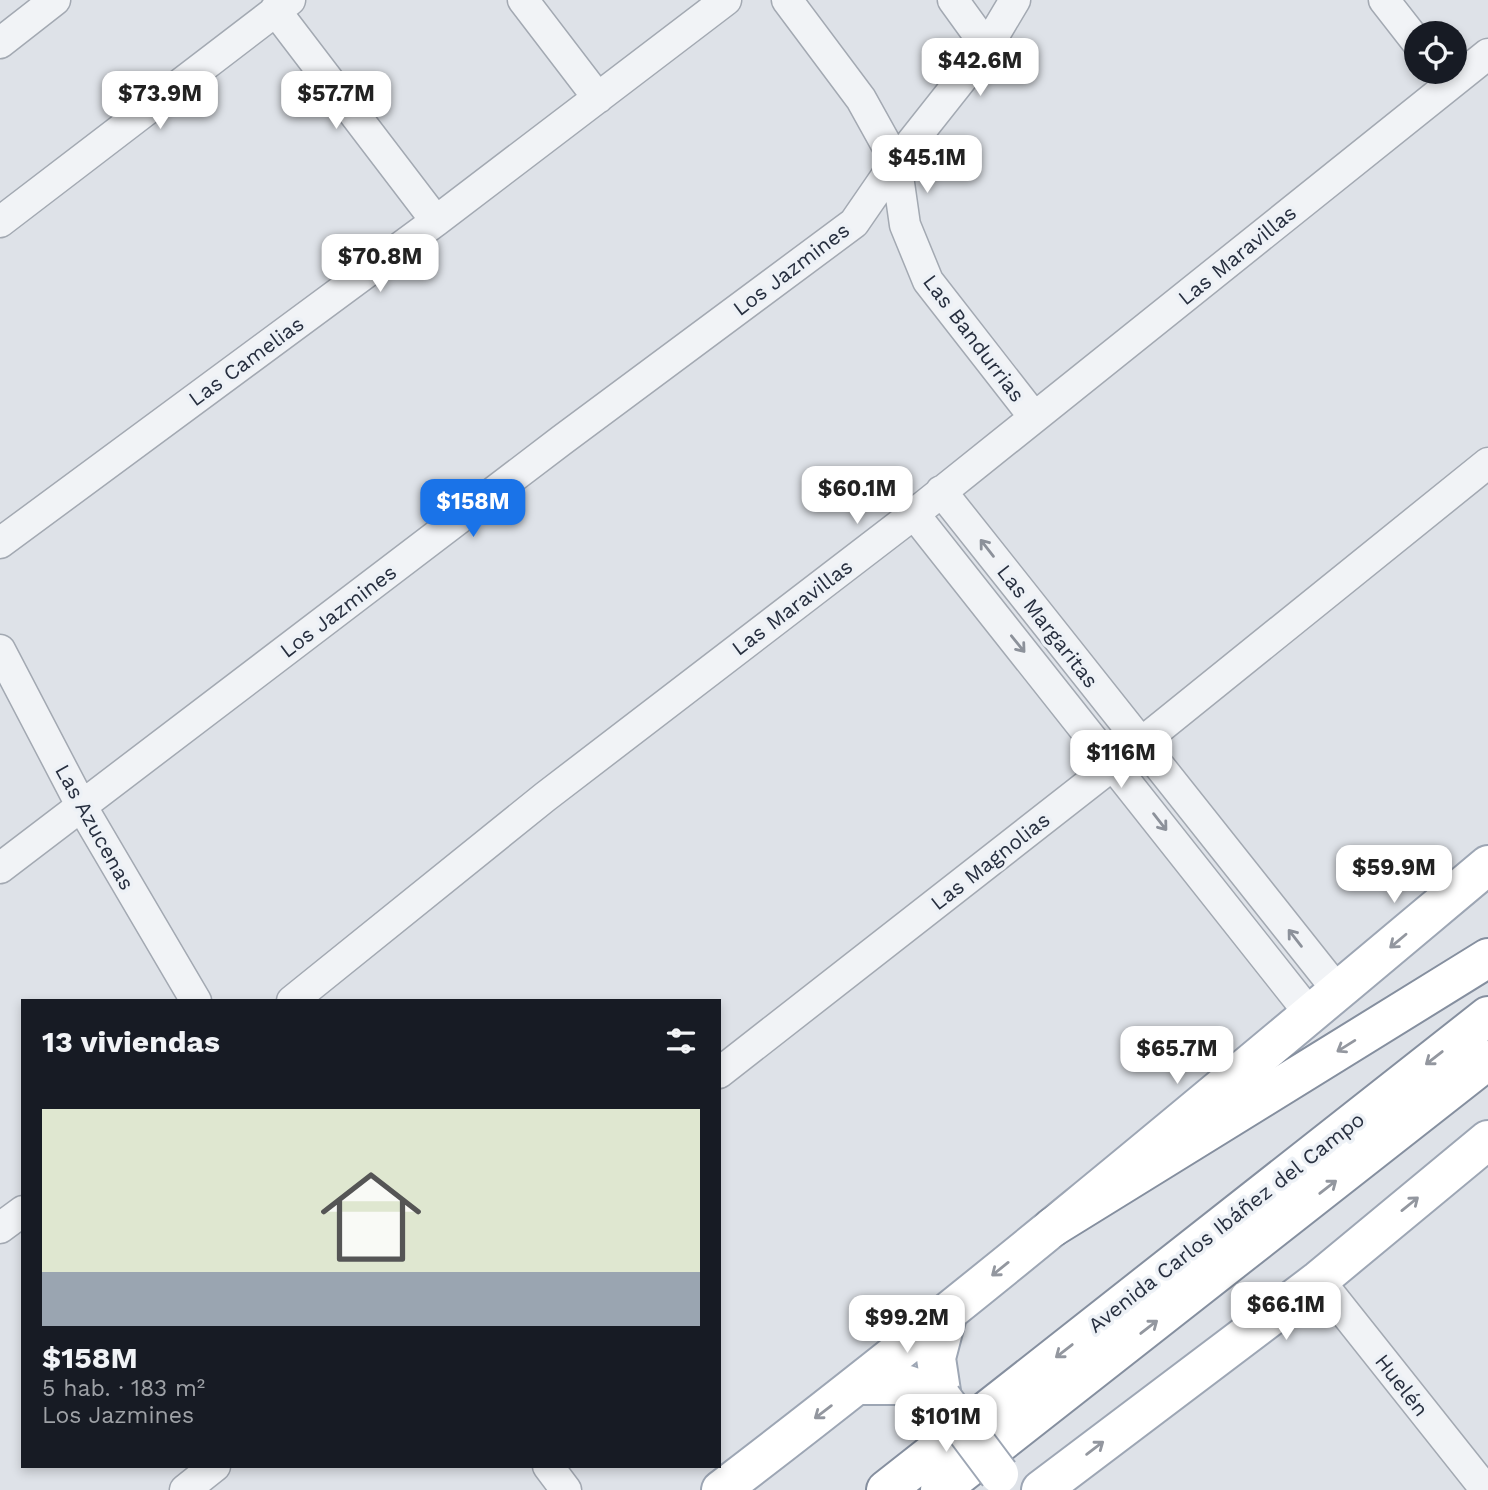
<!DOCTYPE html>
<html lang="es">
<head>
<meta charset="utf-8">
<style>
	:root { --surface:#171b24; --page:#242831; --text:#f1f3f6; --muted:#9ea1a6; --line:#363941; --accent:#1a73e8 }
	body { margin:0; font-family:"Work Sans",sans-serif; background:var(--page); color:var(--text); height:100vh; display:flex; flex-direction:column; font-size:26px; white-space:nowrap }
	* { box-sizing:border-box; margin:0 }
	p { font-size:23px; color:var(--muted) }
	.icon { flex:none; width:38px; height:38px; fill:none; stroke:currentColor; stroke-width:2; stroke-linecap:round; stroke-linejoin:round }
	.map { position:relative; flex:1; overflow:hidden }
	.details { position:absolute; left:21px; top:999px; width:700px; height:469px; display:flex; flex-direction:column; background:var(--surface); border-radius:0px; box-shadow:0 4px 10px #0003 }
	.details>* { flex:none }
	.buttons { position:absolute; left:1404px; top:21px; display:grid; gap:14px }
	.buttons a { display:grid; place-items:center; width:63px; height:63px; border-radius:50%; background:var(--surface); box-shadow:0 4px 10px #0003; font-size:35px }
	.price { position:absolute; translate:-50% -60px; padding:0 16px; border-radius:14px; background:#fff; color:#222; font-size:23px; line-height:46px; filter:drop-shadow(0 2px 4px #0008) }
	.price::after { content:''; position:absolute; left:50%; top:42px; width:21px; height:16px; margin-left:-10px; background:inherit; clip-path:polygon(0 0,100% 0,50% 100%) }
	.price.active { background:var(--accent); color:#fff }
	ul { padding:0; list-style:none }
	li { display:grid; align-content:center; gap:14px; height:371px; padding:0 21px }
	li+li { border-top:2px solid var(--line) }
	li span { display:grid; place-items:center; height:217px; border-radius:0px; color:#555 }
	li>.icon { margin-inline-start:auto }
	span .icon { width:126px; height:126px; fill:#fffc; stroke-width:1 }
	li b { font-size:30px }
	h2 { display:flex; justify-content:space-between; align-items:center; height:84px; padding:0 21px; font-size:30px }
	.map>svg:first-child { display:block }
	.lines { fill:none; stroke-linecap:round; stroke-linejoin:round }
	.minor-casing { stroke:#a3a9b2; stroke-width:33 }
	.major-casing { stroke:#9da6b4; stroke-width:42 }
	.highway-casing { stroke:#858f9f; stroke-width:42 }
	.minor { stroke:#f1f3f6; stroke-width:30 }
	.major { stroke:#fff; stroke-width:38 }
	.highway { stroke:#fff; stroke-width:38 }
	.major-bridge-casing { stroke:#9da6b4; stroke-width:42; stroke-linecap:butt }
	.major-bridge { stroke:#fff; stroke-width:38 }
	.oneway { stroke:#8c919a }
	.oneway2 { stroke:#93979f }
	.labels { text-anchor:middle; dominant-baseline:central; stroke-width:7; stroke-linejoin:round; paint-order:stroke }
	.street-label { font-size:21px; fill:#272f3f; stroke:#edf1f6 }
</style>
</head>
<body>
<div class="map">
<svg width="1488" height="1490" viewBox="0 0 1488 1490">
	<rect width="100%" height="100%" fill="#dee2e8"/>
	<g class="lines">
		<g class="minor-casing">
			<path id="minor" d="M523 0 598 98
				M787 0 861 99 896 162 905 225 928 281 1034 417
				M953 0 987 47
				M1384 0 1416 41
				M275 10 436 221
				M0 43 55 0
				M0 222 290 0
				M941 491 1338 991
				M914 514 1310 1014
				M0 543 436 221 726 0
				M0 650 82 807 196 1001
				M0 868 562 440 854 223 896 162 987 47 1015 0
				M292 1001 545 797 914 514 1488 54
				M719 1073 1141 743 1488 463
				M0 1228 23 1211
				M1319 1280 1486 1490
				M548 1466 566 1490
				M185 1490 215 1466"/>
		</g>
		<g class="major-casing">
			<path id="major" d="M859 1385H908L942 1398
				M942 1398 936 1358 948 1312
				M721 1490C983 1290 1235 1077 1488 865
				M1041 1490 1319 1280 1488 1140"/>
		</g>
		<g class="highway-casing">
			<path id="highway" d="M1053 1227 1488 958
				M886 1490 1488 1016
				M940 1490 1488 1060"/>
		</g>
		<use href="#minor" class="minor"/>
		<use href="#major" class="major"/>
		<use href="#highway" class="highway"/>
		<g class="major-bridge-casing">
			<path id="major-bridge" d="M942 1398 999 1474"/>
		</g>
		<use href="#major-bridge" class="major-bridge"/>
	</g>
	<defs><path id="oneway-shaft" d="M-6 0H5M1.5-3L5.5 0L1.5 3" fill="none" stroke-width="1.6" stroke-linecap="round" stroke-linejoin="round" transform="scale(1.75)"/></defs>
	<g class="oneway">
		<use href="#oneway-shaft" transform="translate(987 548) rotate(-128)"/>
		<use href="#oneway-shaft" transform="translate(1018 644) rotate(51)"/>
		<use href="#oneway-shaft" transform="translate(1160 822) rotate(52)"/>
		<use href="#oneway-shaft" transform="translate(1295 938) rotate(-128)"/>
	</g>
	<g class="oneway2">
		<use href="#oneway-shaft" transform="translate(1398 941) rotate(140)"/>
		<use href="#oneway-shaft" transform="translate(1346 1046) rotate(148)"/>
		<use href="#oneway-shaft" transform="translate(1434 1058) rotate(142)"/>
		<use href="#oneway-shaft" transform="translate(1328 1187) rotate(-38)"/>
		<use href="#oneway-shaft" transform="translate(1410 1204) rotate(-39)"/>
		<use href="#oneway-shaft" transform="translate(1000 1269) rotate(141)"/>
		<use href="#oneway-shaft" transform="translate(1149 1327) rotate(-38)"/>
		<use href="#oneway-shaft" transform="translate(1064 1351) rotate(142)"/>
		<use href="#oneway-shaft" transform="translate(823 1412) rotate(143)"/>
		<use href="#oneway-shaft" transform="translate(1095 1448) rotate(-37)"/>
	</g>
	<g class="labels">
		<g class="street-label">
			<text transform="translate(1237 255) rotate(-39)">Las Maravillas</text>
			<text transform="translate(791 269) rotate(-37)">Los Jazmines</text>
			<text transform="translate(974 338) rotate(53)">Las Bandurrias</text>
			<text transform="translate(246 361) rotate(-36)">Las Camelias</text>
			<text transform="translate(792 607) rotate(-37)">Las Maravillas</text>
			<text transform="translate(338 611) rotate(-37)">Los Jazmines</text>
			<text transform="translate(1048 626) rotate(52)">Las Margaritas</text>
			<text transform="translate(95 827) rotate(61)">Las Azucenas</text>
			<text transform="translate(990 861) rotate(-38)">Las Magnolias</text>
			<text transform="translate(1226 1222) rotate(-38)">Avenida Carlos Ibáñez del Campo</text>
			<text transform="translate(1402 1385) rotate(52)">Huelén</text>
		</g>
	</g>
</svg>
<div class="buttons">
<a><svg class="icon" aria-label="locate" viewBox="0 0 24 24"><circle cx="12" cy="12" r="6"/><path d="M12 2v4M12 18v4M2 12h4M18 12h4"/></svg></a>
</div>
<b class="price" style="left:980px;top:98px">$42.6M</b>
<b class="price" style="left:160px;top:131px">$73.9M</b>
<b class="price" style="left:336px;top:131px">$57.7M</b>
<b class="price" style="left:927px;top:195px">$45.1M</b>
<b class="price" style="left:380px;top:294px">$70.8M</b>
<b class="price" style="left:857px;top:526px">$60.1M</b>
<b class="price active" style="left:473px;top:539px">$158M</b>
<b class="price" style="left:1121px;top:790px">$116M</b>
<b class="price" style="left:1394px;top:905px">$59.9M</b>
<b class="price" style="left:1177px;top:1086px">$65.7M</b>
<b class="price" style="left:1286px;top:1342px">$66.1M</b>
<b class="price" style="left:907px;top:1355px">$99.2M</b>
<b class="price" style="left:946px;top:1454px">$101M</b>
<section class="details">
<h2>13 viviendas<svg class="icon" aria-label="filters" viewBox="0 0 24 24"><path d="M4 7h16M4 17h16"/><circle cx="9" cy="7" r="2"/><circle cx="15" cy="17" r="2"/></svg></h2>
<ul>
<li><span style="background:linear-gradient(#dfe7d0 75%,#9aa5b1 0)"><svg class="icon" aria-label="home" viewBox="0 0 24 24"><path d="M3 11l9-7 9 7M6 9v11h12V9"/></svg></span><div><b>$158M</b><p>5 hab. · 183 m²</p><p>Los Jazmines</p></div></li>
</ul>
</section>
</div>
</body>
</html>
